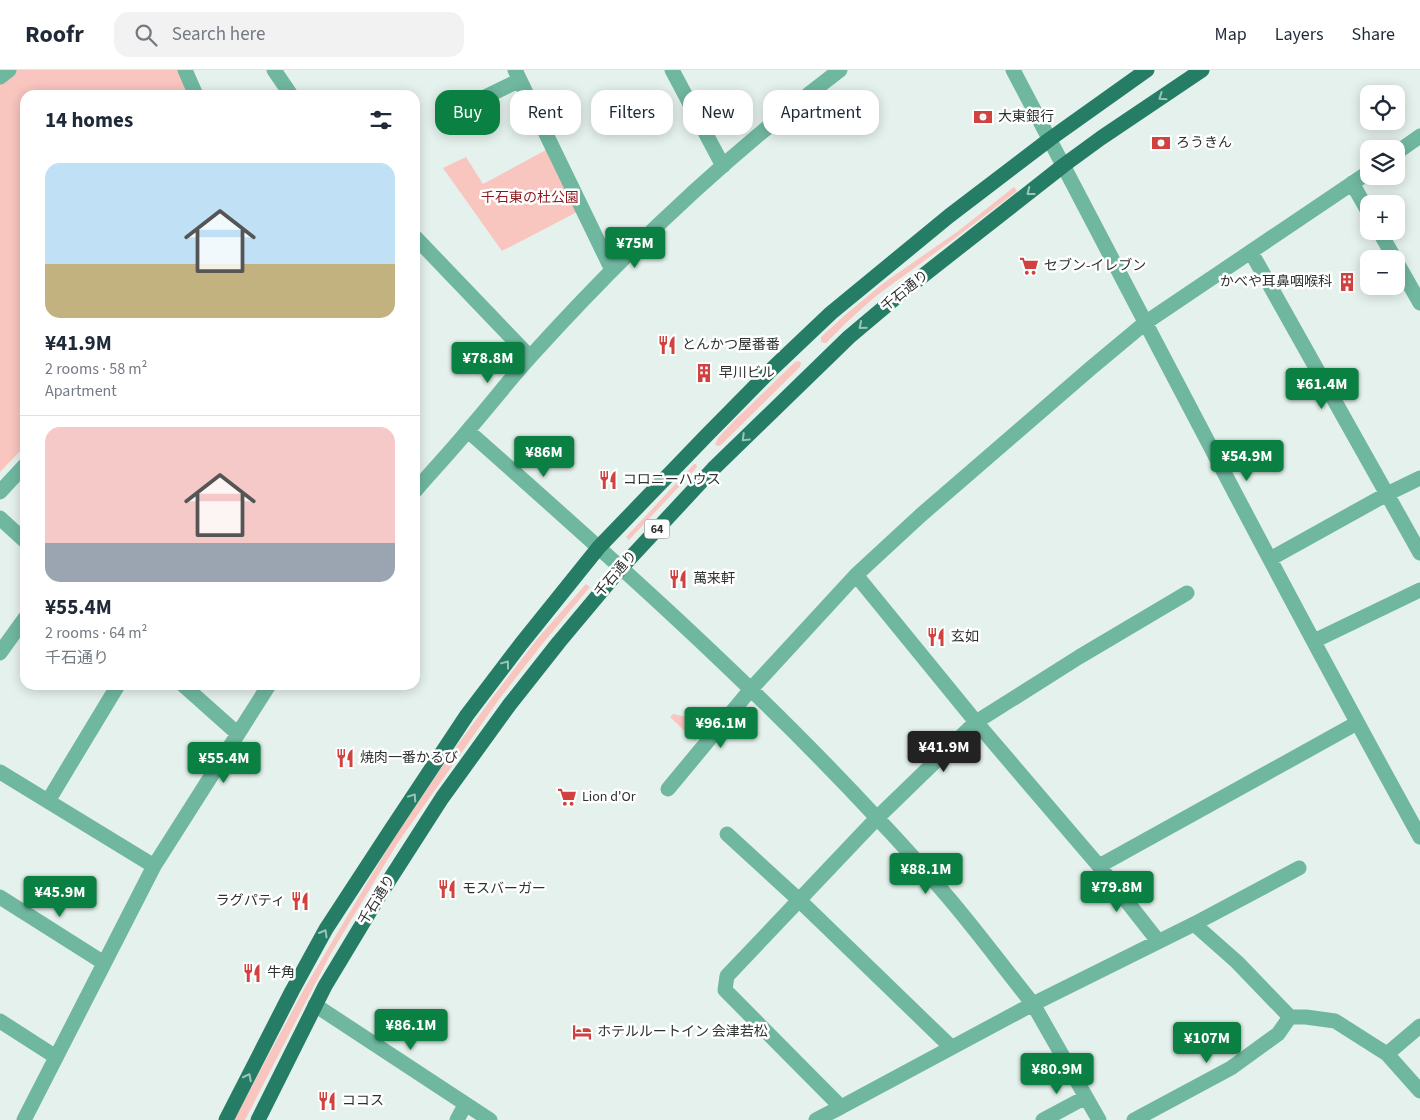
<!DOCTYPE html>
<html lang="en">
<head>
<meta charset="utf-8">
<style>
	:root { --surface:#fff; --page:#f2f2f3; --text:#1f2937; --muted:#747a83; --line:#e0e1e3; --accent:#0b8043 }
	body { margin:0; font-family:"Source Sans 3","Noto Sans JP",sans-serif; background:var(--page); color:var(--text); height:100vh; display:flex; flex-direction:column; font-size:19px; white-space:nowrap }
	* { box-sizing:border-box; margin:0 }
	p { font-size:16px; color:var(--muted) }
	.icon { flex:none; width:28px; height:28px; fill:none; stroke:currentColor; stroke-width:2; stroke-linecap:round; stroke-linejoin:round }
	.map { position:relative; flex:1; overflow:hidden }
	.drawer { position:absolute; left:20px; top:20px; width:400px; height:600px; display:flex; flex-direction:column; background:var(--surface); border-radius:15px; box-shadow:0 2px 12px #0003 }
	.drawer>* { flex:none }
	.banner { position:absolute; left:435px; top:20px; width:475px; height:45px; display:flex; gap:10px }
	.buttons { position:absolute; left:1360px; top:15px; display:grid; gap:10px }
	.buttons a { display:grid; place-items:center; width:45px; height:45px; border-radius:10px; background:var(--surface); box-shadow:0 2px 12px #0003; font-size:25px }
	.price { position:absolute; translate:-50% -42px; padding:0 11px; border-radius:5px; background:var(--accent); color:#fff; font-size:16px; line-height:32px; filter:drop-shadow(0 1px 2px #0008) }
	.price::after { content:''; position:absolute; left:50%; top:30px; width:15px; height:11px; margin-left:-8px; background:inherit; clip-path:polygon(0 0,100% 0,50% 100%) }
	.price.on { background:#222; color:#fff }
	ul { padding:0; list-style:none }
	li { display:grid; align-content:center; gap:10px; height:265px; padding:0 25px }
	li+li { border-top:1px solid var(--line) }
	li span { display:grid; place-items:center; height:155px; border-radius:15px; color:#555 }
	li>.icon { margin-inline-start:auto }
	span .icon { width:90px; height:90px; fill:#fffc; stroke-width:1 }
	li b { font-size:21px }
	h2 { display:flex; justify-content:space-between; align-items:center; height:60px; padding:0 25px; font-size:21px }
	.pill { padding:0 18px; border-radius:15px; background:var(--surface); box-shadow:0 2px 12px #0003; font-size:18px; line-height:45px }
	.pill.on { background:var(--accent); color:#fff }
	header { display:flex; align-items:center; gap:30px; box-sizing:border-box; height:70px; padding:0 25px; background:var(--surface); border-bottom:1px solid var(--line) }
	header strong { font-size:24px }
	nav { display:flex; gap:28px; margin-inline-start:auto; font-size:18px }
	.search { width:350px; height:45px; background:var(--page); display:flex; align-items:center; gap:12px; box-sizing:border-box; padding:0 18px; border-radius:15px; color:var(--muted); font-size:19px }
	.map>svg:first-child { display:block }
	.green { fill:#f8c5bf }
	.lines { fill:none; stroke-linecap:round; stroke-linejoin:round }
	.minor { stroke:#70b7a0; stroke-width:15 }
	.major { stroke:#257d65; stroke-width:15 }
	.oneway { stroke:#9dc4ba }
	.labels { text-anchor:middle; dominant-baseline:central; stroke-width:5; stroke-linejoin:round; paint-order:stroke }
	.shield { fill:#fff; stroke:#6c706e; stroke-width:1 }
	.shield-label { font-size:12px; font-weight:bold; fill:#2d3230 }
	.poi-label { font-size:14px; fill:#2d3230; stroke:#fff; text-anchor:start }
	.park-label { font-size:14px; fill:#8b1b1e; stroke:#fff }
	.street-label { font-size:14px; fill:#2d3230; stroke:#fff }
</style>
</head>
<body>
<header>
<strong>Roofr</strong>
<div class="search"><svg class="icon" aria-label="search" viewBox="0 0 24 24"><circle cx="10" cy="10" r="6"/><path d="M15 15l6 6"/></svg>Search here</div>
<nav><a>Map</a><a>Layers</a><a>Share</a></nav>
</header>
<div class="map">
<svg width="1420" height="1050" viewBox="0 0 1420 1050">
	<rect width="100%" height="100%" fill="#e5f1ec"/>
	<path class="green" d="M13 0H183L194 25H25V376L0 402V10Z
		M546 80 577 142 502 181 443 98 466 87 483 114Z
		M1014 117 1017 121 954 169 876 226 849 250 826 273 821 272V267L845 245 885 212 957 162Z
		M799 291 801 293 800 297 722 374 719 376 715 375 718 368 735 350 795 292Z
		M694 394H696L697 397 690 405 629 470 626 467Z
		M586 514 590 517 543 573 500 628 397 774 330 885 245 1050H234L304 919 392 771 450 685 495 624 538 568Z
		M673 644 701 650 702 665 695 671 670 647Z"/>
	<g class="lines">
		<path class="minor" d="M185 0 196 25
			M274 0 291 25
			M515 0 612 200
			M672 0 723 96
			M1013 0C1148 256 1280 514 1420 767
			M0 7 9 0
			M450 44 520 10
			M1396 83 1420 66
			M1352 113 1369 143
			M1379 161 1395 189
			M415 167 530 287
			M1251 182 1420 483
			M1396 191 1420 233
			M468 361C608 485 749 610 877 748 901 773 924 799 947 826 977 861 1004 898 1033 934L841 1037 725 920 727 906 877 748 976 652 1079 587 1187 523
			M415 421C433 400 452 380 470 358 491 334 510 309 531 286 625 182 728 84 840 0
			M0 422 25 395
			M0 448 25 471
			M1270 489 1387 424 1420 408
			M1314 571 1420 520
			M0 583 25 548
			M183 615 238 664
			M1357 653 1099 796 976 652 856 505 921 445 1091 298 1145 253 1369 102
			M0 702 154 796
			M668 719 751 619 856 505
			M48 731 118 615
			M727 764 799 830 951 977
			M1099 796 1158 871
			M0 827 104 893
			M1194 854 1237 892 1290 947H1306L1335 951 1387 984 1420 1021
			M315 935 490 1050
			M0 951 56 987
			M1387 984 1420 956
			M24 1050 154 796 269 615
			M457 1050 465 1035
			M816 1050 841 1037
			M1043 1050 1086 1027
			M1099 1050 1033 934 1194 854 1299 798
			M1134 1050 1231 998 1278 964 1290 947"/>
		<path class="major" d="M226 1050 292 921 326 859 390 761 467 645 521 574 599 477 706 366 773 298 831 243 949 146 1050 69 1147 0
			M258 1050 325 916 381 823 442 728 510 634 559 572 621 498 713 399 849 267 906 219 1064 95 1101 68 1202 0"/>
	</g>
	<defs><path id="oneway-chevron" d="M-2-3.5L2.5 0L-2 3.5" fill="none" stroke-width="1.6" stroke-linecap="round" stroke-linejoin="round" transform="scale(1.25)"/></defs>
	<g class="oneway">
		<use href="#oneway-chevron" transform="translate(1162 27) rotate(146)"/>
		<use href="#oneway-chevron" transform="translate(1030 122) rotate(142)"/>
		<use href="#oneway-chevron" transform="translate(862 256) rotate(140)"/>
		<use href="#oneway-chevron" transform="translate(745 368) rotate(136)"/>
		<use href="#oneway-chevron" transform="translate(506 594) rotate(-53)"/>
		<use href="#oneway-chevron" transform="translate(413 727) rotate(-56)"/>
		<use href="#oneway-chevron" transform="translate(324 863) rotate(-60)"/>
		<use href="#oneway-chevron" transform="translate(248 1007) rotate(-63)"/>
	</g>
	<defs>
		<g id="bank-bare" transform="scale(1.5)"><path d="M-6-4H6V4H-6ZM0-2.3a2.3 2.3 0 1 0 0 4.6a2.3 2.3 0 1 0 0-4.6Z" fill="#d0413f" stroke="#fff" stroke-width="2.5" paint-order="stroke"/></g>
		<g id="supermarket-bare" transform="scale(1.5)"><path d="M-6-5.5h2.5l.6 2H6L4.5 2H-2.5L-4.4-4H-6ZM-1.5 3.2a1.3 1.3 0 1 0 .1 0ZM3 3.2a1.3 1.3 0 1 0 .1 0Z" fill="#d0413f" stroke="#fff" stroke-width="2.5" paint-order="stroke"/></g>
		<g id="building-bare" transform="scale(1.5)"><path d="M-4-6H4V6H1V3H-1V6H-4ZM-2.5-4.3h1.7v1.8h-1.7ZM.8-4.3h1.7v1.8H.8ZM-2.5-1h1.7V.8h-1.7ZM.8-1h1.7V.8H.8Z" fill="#d0413f" stroke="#fff" stroke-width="2.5" paint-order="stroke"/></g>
		<g id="restaurant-bare" transform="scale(1.5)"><path d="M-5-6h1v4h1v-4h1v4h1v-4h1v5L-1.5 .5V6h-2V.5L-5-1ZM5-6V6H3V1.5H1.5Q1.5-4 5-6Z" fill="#d0413f" stroke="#fff" stroke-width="2.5" paint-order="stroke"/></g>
		<g id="hotel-bare" transform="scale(1.5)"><path d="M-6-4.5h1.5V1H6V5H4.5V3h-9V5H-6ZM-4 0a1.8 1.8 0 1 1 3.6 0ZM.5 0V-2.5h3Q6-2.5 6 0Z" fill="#d0413f" stroke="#fff" stroke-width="2.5" paint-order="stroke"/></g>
	</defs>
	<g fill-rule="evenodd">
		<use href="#bank-bare" x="983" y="47"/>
		<use href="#bank-bare" x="1161" y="73"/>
		<use href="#supermarket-bare" x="1029" y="196"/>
		<use href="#building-bare" x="1347" y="212"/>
		<use href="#restaurant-bare" x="667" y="275"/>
		<use href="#building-bare" x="704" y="303"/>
		<use href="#restaurant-bare" x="608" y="410"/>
		<use href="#restaurant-bare" x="678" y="509"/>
		<use href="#restaurant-bare" x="936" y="567"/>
		<use href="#restaurant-bare" x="345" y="688"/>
		<use href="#supermarket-bare" x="567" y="727"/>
		<use href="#restaurant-bare" x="447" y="819"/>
		<use href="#restaurant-bare" x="300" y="831"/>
		<use href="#restaurant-bare" x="252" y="903"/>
		<use href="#hotel-bare" x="582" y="962"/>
		<use href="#restaurant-bare" x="327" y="1031"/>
	</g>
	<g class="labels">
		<rect class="shield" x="644.5" y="449.5" width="25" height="19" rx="4"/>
		<g class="shield-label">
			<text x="657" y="459">64</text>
		</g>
		<g class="poi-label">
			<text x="998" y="47">大東銀行</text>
			<text x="1176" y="73">ろうきん</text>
			<text x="1044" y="196">セブン-イレブン</text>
			<text x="1332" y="212" text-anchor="end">かべや耳鼻咽喉科</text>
			<text x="682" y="275">とんかつ屋番番</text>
			<text x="719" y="303">早川ビル</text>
			<text x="623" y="410">コロニーハウス</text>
			<text x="693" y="509">萬来軒</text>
			<text x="951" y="567">玄如</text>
			<text x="360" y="688">焼肉一番かるび</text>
			<text x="582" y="727">Lion d'Or</text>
			<text x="462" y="819">モスバーガー</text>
			<text x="285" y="831" text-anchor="end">ラグパティ</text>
			<text x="267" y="903">牛角</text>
			<text x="597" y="962">ホテルルートイン 会津若松</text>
			<text x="342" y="1031">ココス</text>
		</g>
		<g class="park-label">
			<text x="530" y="128">千石東の杜公園</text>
		</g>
		<g class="street-label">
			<text transform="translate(905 221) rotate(-39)">千石通り</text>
			<text transform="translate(616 504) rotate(-49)">千石通り</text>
			<text transform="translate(377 830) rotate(-58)">千石通り</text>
		</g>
	</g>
</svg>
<div class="buttons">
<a><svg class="icon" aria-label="locate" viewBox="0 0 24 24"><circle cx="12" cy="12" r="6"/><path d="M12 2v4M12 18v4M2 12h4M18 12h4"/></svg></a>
<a><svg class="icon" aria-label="layers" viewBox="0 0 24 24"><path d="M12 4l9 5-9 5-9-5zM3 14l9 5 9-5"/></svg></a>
<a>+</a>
<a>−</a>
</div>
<b class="price" style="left:635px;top:199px">¥75M</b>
<b class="price" style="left:488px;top:314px">¥78.8M</b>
<b class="price" style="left:1322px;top:340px">¥61.4M</b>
<b class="price" style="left:544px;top:408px">¥86M</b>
<b class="price" style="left:1247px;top:412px">¥54.9M</b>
<b class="price" style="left:721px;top:679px">¥96.1M</b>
<b class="price on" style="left:944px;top:703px">¥41.9M</b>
<b class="price" style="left:224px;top:714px">¥55.4M</b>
<b class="price" style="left:926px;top:825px">¥88.1M</b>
<b class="price" style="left:1117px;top:843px">¥79.8M</b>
<b class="price" style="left:60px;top:848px">¥45.9M</b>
<b class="price" style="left:411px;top:981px">¥86.1M</b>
<b class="price" style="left:1207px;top:994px">¥107M</b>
<b class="price" style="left:1057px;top:1025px">¥80.9M</b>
<div class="banner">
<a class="pill on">Buy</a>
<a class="pill">Rent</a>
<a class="pill">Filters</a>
<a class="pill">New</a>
<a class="pill">Apartment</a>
</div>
<section class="drawer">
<h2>14 homes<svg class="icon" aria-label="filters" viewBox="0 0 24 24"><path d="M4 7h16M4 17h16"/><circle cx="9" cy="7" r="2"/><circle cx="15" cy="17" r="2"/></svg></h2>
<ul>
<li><span style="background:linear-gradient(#bfe0f5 65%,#c2b280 0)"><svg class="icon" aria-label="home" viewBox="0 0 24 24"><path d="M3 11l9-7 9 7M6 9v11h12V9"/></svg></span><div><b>¥41.9M</b><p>2 rooms · 58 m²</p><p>Apartment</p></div></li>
<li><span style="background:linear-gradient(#f6c9c9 75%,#9aa5b1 0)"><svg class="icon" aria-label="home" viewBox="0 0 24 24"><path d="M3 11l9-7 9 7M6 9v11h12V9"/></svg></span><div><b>¥55.4M</b><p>2 rooms · 64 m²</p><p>千石通り</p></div></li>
</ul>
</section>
</div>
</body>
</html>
